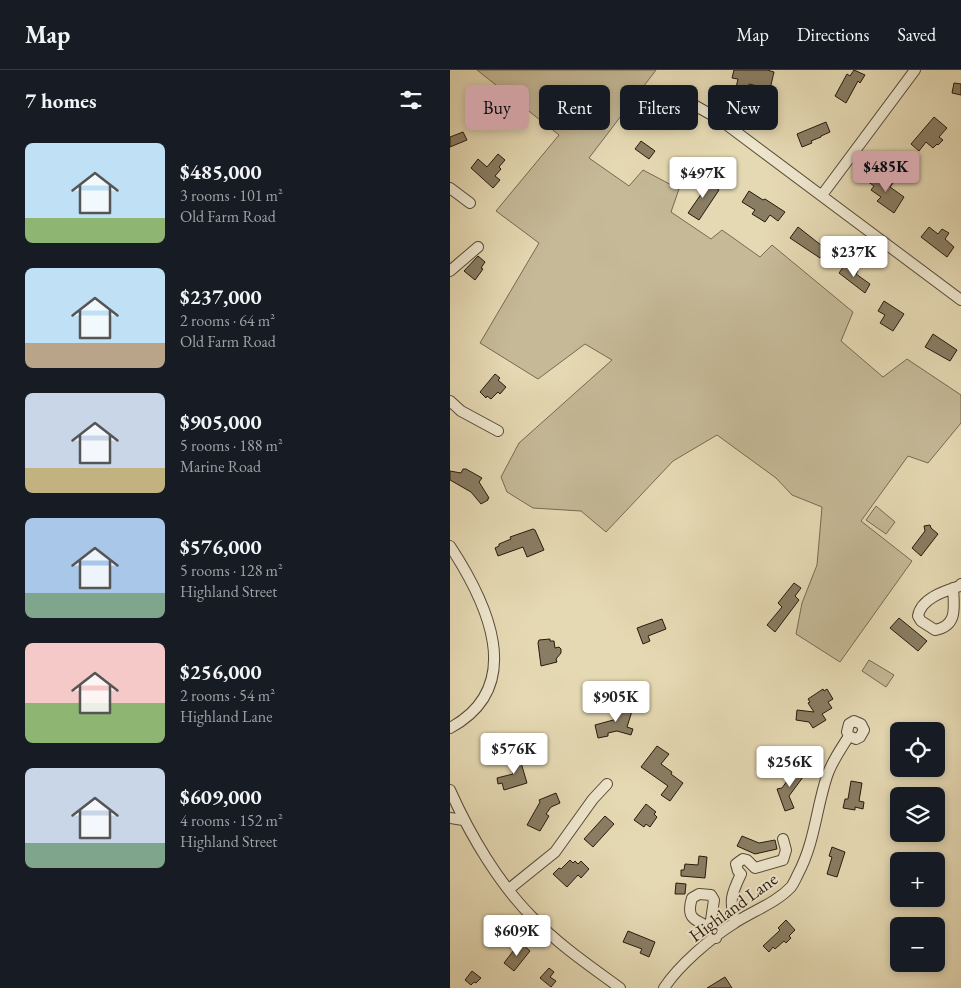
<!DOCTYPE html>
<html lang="en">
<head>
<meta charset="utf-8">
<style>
	:root { --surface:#171b24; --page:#20242c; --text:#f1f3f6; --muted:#9ea1a6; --line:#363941; --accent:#c59692 }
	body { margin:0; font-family:"EB Garamond",serif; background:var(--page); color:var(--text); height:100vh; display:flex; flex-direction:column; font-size:19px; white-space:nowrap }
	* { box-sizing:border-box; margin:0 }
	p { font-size:16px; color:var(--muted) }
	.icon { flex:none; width:28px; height:28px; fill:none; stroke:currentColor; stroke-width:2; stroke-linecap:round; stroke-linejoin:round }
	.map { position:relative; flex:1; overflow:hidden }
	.panel { display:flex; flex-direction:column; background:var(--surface); width:450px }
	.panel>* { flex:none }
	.top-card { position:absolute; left:15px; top:15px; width:420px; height:45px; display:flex; gap:10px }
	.fabs { position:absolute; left:440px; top:652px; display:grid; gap:10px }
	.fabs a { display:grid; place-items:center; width:55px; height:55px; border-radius:8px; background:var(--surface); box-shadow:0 2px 8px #0003; font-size:25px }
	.price { position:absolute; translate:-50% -42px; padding:0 11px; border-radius:5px; background:#fff; color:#222; font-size:16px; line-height:32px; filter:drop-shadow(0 1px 2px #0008) }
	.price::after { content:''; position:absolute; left:50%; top:30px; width:15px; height:11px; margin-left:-8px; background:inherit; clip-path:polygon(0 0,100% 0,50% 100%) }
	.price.active { background:var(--accent); color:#111 }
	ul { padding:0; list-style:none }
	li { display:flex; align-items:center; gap:15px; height:125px; padding:0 25px }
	li span { display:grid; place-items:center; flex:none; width:140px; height:100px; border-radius:8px; color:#555 }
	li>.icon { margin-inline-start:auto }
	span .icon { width:60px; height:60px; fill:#fffc; stroke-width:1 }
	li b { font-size:21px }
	h2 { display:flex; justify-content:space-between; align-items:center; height:60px; padding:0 25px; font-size:21px }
	.pill { padding:0 18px; border-radius:8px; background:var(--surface); box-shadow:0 2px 8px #0003; font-size:18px; line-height:45px }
	.pill.active { background:var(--accent); color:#111 }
	header { display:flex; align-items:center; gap:30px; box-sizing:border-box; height:70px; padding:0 25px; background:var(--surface); border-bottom:1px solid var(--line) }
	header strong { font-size:24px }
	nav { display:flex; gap:28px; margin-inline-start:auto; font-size:18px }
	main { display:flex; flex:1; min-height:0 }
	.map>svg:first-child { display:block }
	.green { fill:#c5b997; stroke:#766a52 }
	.building { fill:#897d63; stroke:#261a0d }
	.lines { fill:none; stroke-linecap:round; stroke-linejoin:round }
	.minor-casing { stroke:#564a36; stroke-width:12 }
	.minor { stroke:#eee6ce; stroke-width:10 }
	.labels { text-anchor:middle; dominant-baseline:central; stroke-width:4; stroke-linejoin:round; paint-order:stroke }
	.street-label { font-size:18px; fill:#261a0d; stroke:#eee6ce }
</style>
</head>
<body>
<header>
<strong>Map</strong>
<nav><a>Map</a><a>Directions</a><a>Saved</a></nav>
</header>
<main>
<section class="panel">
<h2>7 homes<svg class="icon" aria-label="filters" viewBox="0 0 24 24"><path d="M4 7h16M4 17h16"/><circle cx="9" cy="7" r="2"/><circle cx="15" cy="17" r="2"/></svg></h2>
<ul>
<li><span style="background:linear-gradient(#bfe0f5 75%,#8fb573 0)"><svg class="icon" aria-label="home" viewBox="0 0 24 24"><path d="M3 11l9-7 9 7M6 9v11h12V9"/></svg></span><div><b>$485,000</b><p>3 rooms · 101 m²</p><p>Old Farm Road</p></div></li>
<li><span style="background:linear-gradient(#bfe0f5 75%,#b9a48a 0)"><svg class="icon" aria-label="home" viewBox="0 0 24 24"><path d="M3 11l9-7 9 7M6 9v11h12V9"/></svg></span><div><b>$237,000</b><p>2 rooms · 64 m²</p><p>Old Farm Road</p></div></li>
<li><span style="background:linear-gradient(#c9d6e8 75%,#c2b280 0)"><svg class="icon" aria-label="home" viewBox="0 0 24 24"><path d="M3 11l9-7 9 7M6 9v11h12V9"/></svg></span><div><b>$905,000</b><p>5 rooms · 188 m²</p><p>Marine Road</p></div></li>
<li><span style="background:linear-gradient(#a9c7e8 75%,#7fa58c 0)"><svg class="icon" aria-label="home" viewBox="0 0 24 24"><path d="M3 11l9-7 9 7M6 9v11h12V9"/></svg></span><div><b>$576,000</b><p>5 rooms · 128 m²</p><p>Highland Street</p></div></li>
<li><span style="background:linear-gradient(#f6c9c9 60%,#8fb573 0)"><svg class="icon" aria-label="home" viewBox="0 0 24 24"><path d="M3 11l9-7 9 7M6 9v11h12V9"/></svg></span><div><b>$256,000</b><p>2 rooms · 54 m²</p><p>Highland Lane</p></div></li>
<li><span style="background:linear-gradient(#c9d6e8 75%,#7fa58c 0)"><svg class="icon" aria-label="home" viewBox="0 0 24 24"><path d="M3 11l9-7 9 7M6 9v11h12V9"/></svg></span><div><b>$609,000</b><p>4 rooms · 152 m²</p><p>Highland Street</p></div></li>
</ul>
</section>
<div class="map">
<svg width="511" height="918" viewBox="0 0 511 918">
	<rect width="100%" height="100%" fill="#e5d9b3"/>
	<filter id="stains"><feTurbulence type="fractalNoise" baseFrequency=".004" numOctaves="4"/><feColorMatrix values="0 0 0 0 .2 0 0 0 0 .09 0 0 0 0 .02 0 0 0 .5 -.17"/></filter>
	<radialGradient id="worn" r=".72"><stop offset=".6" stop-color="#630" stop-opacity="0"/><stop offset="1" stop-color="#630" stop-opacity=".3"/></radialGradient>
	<path class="green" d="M27 0H206L139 88 179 116 193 100 229 119 221 142 261 169 272 160 310 187 322 175 403 242 391 271 433 307 457 289 511 325V353L478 393 458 386 411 451 462 491 390 592 346 564 352 533 367 495 372 437 342 425 326 408 267 365 223 391 156 462 131 441 83 438 57 422 51 407 69 373 162 290 135 274 88 309 30 273 89 173 46 141 109 65Z
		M426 436 445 452 436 464 416 450Z
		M419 590 444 605 436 617 412 601Z"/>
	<path class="building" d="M284 0H317L324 2 320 19 299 14 297 25 285 22 288 9 282 8Z
		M404 0 415 5 410 13 408 11 396 33 385 26 397 4 400 6Z
		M504 13 511 14V25L502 23Z
		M484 47 497 58 489 67 493 70 488 75 487 74 483 78 476 72 469 81 461 74Z
		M376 52 380 62 371 66V67L361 71 362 73 352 77 347 64Z
		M13 62 17 70 0 77V67Z
		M191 71 205 81 199 89 185 79Z
		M48 84 55 90 49 97 51 99 45 106 50 110 43 118 21 98 28 89 37 97Z
		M423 102 435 111 436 108 443 113 440 117 454 127 444 143 427 131 431 127 421 120 424 116 417 111Z
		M250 107 269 120 249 150 238 143 254 120 245 114Z
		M299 121 313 130 315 129 335 142 328 151 320 145 315 152 302 144 305 140 292 132Z
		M348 157 376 179 370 188 340 168Z
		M479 157 488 164 492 159 499 163 495 169 504 177 497 187 471 167Z
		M28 186 35 192 31 198 33 199 25 210 14 201Z
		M396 193 408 201 406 204 420 214 415 223 389 203Z
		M434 231 454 244 443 261 430 253 435 245 428 241Z
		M483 264 507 280 500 291 475 277Z
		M45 304 50 308 48 310 56 317 50 324 48 322 41 329 37 326 36 328 30 322Z
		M13 399H16L32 408 29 412 39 428H38V430L31 434 21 422 0 410V401L11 403Z
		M480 455 481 458 488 464 471 486 462 478 475 461 474 456Z
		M83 459 85 460 94 480 77 487 73 477 48 486 45 478 49 476V474L61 469 60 467Z
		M344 513 351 518 345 526 349 530 325 562 317 555 332 537 328 533Z
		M449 548 477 571 468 581 440 558Z
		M212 549 216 559 198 566 200 571 193 574 187 558Z
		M100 569V571H104L105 578 109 577 111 579V583L106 589 107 592 91 596 88 573 89 570Z
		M373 619 374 621 377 619 383 629 378 632 382 638 372 644 376 650 363 658 359 652 346 650 347 640 364 642 358 633 360 632 358 629Z
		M171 634 183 638 177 657 183 659 181 665 167 661 158 663V666L148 668 145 655 167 649Z
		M207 676 219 684 211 694 222 702 221 704 233 713 220 731 211 725 218 716 191 697Z
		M69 686 77 713 54 720 52 713 48 714 47 708 63 704 59 689Z
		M347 697 356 703 339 726 344 738 335 741 327 719 332 718Z
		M401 711 412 713 409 731 414 732 413 739 405 737V740L393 738 395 729H398Z
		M106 723 110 733 101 737 96 744 99 746 90 761 77 755 90 732 89 730Z
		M196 734 206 742 204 744 207 747 200 757 196 754 194 757 184 750Z
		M155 746 164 754 143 777 134 769Z
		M292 766 309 773 325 770 327 779 305 784 287 776Z
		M382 777 395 782 387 807 377 804 382 787 379 786Z
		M249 786 257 787 255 808 231 806V800H234L235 794 248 795Z
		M120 790 123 793 125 791 128 794 131 791 139 799 131 808 128 805 117 817 103 804 109 798 111 799Z
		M226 813 236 814 235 824H225Z
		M336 850 345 860 339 866 341 868 336 873 334 871 325 879 323 877 319 882 313 876 327 863 330 860 328 858Z
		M178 861 205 872 199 887 190 883 192 879 173 872Z
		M70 872 80 881 64 901 54 893Z
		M99 898 104 902 100 907 106 911 101 917 90 908Z
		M22 901 31 908 26 913 24 912 21 915 15 910Z
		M275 907 282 918H257Z"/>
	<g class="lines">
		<g class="minor-casing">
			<path id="minor" d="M216 25 244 35 269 49 511 230
				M0 118 20 133
				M372 125 465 0
				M0 201 28 177
				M0 331 11 341 48 361
				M0 476C36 531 78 616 0 658
				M503 518C504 537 508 556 485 560L471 551 468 546C471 528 495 521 510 516L511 514
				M0 720C20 765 49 814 83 848 109 875 140 896 170 918
				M0 748 13 750
				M59 819 105 782 143 729 157 714
				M286 852C278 831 282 823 291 804L288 801 286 794 293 789 297 790 305 798 333 790 336 780 333 769
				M260 857C243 850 236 847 242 828L249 824 261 825 264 830 260 857 266 868
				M214 918C229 895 261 868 283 854 302 841 325 834 341 817 344 813 346 808 348 804 365 772 366 739 377 706 382 691 391 679 399 666L397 662 399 654 404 651 411 654 414 660 410 667 406 669 399 666"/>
		</g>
		<use href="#minor" class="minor"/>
	</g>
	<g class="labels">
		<g class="street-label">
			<text transform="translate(283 837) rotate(-36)">Highland Lane</text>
		</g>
	</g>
	<rect width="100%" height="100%" filter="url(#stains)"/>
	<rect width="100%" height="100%" fill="url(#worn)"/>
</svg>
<div class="fabs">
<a><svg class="icon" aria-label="locate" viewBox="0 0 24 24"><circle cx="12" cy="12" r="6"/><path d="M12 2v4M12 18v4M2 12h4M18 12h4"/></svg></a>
<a><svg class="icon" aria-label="layers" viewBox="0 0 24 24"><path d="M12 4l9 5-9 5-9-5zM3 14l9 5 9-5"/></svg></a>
<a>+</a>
<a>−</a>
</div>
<b class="price active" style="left:436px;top:123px">$485K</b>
<b class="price" style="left:253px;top:129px">$497K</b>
<b class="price" style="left:404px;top:208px">$237K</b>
<b class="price" style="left:166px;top:653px">$905K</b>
<b class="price" style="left:64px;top:705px">$576K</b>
<b class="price" style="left:340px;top:718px">$256K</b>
<b class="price" style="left:67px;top:887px">$609K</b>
<div class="top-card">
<a class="pill active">Buy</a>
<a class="pill">Rent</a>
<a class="pill">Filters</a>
<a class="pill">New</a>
</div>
</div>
</main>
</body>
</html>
